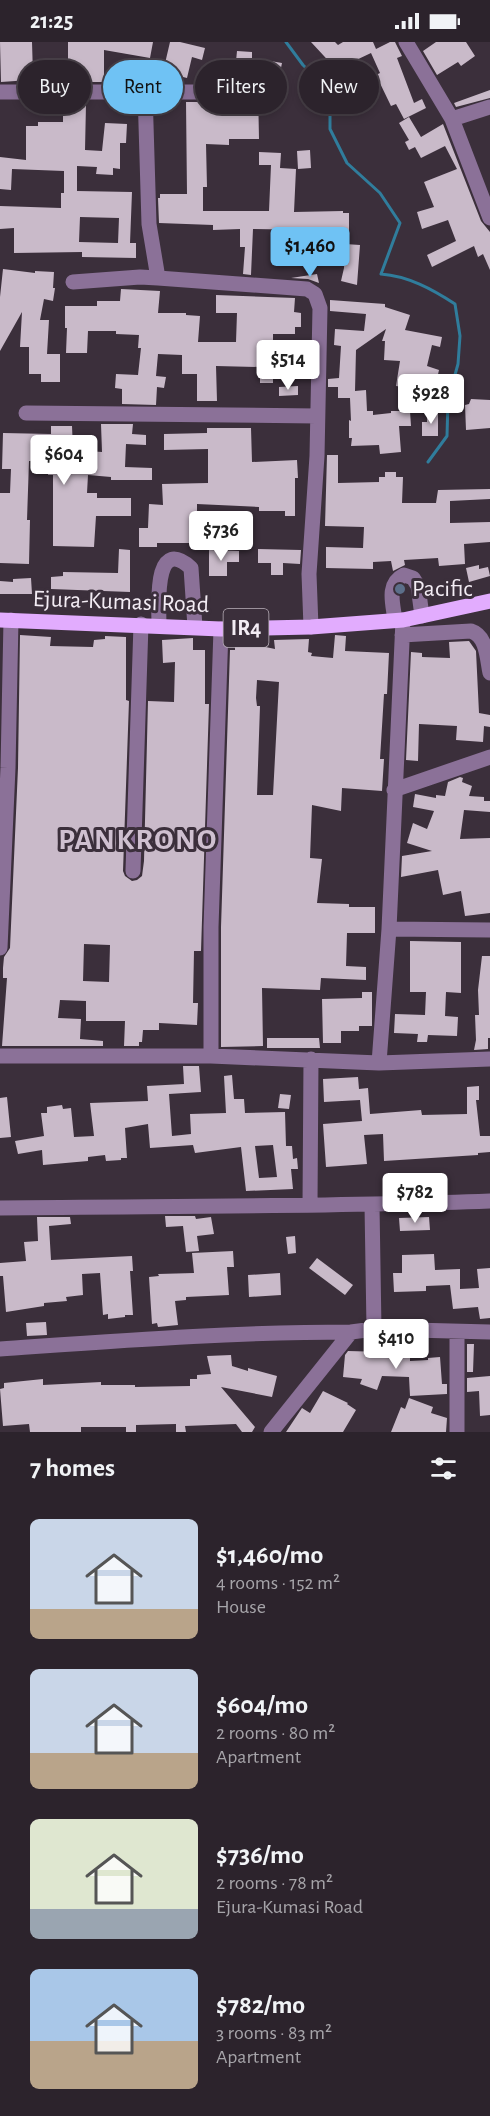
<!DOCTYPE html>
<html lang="en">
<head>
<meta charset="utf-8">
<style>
	:root { --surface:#2c232c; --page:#382f38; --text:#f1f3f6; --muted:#a6a4a9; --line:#484048; --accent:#6fc2f4 }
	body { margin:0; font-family:"Alegreya Sans",sans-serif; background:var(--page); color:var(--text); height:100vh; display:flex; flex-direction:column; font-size:22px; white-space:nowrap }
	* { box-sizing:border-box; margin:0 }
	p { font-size:20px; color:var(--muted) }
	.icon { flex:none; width:33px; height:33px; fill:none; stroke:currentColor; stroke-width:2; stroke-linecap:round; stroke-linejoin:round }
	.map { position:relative; height:1390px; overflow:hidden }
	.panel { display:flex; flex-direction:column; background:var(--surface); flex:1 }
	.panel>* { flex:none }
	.banner { position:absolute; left:18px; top:18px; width:454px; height:54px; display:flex; gap:12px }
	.price { position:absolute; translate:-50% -51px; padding:0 14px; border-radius:6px; background:#fff; color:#222; font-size:20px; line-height:39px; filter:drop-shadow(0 2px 3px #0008) }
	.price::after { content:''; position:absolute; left:50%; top:36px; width:18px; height:14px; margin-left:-9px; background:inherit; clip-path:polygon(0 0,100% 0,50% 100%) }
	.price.active { background:var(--accent); color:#111 }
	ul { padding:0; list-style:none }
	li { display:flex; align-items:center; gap:18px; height:150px; padding:0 30px }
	li span { display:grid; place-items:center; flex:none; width:168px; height:120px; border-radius:9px; color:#555 }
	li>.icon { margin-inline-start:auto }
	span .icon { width:72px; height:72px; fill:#fffc; stroke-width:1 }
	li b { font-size:26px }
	h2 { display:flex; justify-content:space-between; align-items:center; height:72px; padding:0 30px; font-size:26px }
	.chip { padding:0 21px; border-radius:27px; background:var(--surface); box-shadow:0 3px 9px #0003,0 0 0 2px var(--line); font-size:21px; line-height:54px }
	.chip.active { background:var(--accent); color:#111 }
	.status { display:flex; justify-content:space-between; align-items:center; height:42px; padding:0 30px; background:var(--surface); direction:ltr }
	.status svg { height:16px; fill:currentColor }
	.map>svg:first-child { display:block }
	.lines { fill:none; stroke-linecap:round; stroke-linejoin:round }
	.stream { stroke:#307d9c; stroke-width:3 }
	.building { fill:#c9bac9; fill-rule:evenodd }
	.minor { stroke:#8b7198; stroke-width:15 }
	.major { stroke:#e2acfe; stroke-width:15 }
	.service-dot { fill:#5c6f8a; stroke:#3b2f3b; stroke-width:2 }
	.labels { text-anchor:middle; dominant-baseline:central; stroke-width:6; stroke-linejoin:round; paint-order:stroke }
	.shield { fill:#3b2f3b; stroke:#bcb3bc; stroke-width:1.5 }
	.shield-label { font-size:22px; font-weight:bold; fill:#f3ecf4 }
	.poi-label { font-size:24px; fill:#f3ecf4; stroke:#3b2f3b; text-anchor:start }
	.street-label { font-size:24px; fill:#f3ecf4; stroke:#3b2f3b }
	.district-label { font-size:30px; font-weight:bold; letter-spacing:1.5px; fill:#cfc0d0; stroke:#3b2f3b }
</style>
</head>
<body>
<div class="status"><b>21:25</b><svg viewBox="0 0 49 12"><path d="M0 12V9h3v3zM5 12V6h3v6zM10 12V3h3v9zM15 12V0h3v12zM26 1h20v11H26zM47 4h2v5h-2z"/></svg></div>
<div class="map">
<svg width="490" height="1390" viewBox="0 0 490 1390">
	<rect width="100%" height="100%" fill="#3b2f3b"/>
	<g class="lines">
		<path class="stream" d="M286 0 303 23 330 50V87L347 121 380 151 400 181 381 232C408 234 432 247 455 262L460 294 458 322 448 358 447 394 428 420"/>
	</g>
	<path class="building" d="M0 0H32L33 33H29L30 38 1 40Z
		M68 0H153L150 16 104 8V40H75V38H68Z
		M170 0H180L205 6 202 18 192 15 187 36 163 30Z
		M311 0H335L338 3 343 0H373L376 7 390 0H395L402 14 397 16 414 61 422 57 426 66 404 77 396 62 391 64 376 33 380 31 371 11 352 20 361 32 349 41Z
		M436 0H466L475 14 461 24 458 20 437 33 423 9Z
		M237 9 252 10V16L282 21 276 50 258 47 259 97H229V103L206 102 207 145H203V169H269L271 123H259V110L281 111 280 126 296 127 294 170 343 169V171H349V193L313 192V188L253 187 251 233 243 232 245 205H240V187L213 188V183L159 181 158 156H160V152H187L186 60H243L252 54V46L248 42 234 40Z
		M490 48V56L456 65 454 61Z
		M63 61 86 62 85 108 102 109 105 81 127 82 126 101H120V127L113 126V133L96 132 97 125 77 124V149L132 150 130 201H136V216L82 215V210L14 211V186L0 187V164L61 166V151H64V129L12 127 11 148 0 147V115L26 118V84H38V80H63ZM80 175 119 176 118 201 79 200Z
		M409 75 421 95 443 82 481 179 490 190V228L483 212 478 215 474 204 432 225 427 213 456 199 448 178 422 187 417 170 434 165 424 140 457 127 445 104 421 116 415 105 409 108 405 100 409 98 399 81Z
		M310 108 311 126 298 127 297 109Z
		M345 202 360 203 357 243 341 239 344 226Z
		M3 227 35 231V229L54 230 53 246H55L53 259 44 257 40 278H49L47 312H60V340H41V332H29V305H20L22 270 0 309V255Z
		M317 232 319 241 308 237 291 236Z
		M121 247 160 249 158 271H186V273L200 274 198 300H236L237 271H216V253L295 256 294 270 301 271V285H295V292H273V341H260V325L216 324 217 359H197V332H182V313L158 312 156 334 166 335 164 346 157 345 156 363 122 362V347L115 346 116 332 138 333 141 306H138L139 293 116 292V289H88L87 311H66L67 286H65V264H97V259H120Z
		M330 258 385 262V265L410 273 405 288 442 295 440 305 432 303 427 324 439 328 436 341 420 337 419 340 411 339 410 346 396 344 400 319 384 318 385 299H382L386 287 356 308 355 349 366 348 367 369H373V373L391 371V369H410L411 384H399L401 410 380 412 379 403 351 404 352 396H349V378L351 379 350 356H338V345H328V337L339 336 341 304 334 303 335 287 364 289 366 272 330 269Z
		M298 344V353L279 354V345Z
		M471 357 490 358V386L466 388 465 363 469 362Z
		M427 371H438V394H422V380H427Z
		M101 382H133L132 392 146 393V403L126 402 125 425 152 426V438H111V435L88 433 87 451H97V456H131V474H96L94 505 53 504V433H48L49 418 29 419 27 478H30L29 522 0 521V451H10L11 427H2L3 391 51 392V384H72L73 408 102 410Z
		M207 386H251L252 420 297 418 298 436H295V474H285V469H259V465L197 462V486H202V501H157V505H139V486H148L149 462 163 463 162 442 208 441V407L164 408V392L207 391Z
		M327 413H338V441L379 440V435H385V430H396V435H403L402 461H436L438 448 490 447V457L450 459V481L490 480V500L464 502 465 522 439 524 438 516 404 518 405 523 393 529 391 519 373 520V527L326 526V505L363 506 364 485 325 484Z
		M119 507 130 508V550L51 547V535L63 534V530L118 531Z
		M258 507 301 508 300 522 283 521V533H271V521H258Z
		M209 508 239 509V520H227V534H209Z
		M479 523V527L488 525 490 534 469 540 466 526Z
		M31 536 32 552H0V539L13 540V537Z
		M20 593 51 595 50 604 93 605 94 598 105 597V594L126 595V658L129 659 123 829 125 834 132 839 137 838 142 834 144 819 148 659 174 660 175 620 163 621 162 598 193 596V608H205V662H209L201 909H194L193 961H198L197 983 159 981V988H143L142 1000H139V1004H124L125 979H86V959L60 958 58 976 81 977 80 997 103 999V1004H2L7 936H3V926L4 915 10 906 18 726ZM84 902 110 903 109 940 83 939Z
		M335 593 346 594 345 609 389 611 387 652H384L380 717H384L382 749 342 746 341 769 312 763 310 816 322 817 317 861 349 862V865H375V891H347L346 924 366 925V938L321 936 320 948 262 946 263 1004 221 1005V885L230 608H235V596H256V603L275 607 274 598 309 597 308 610 312 611 311 614 333 616ZM257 638 279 640 273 753H257L260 664H257L256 656Z
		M469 599 476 609 479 671 490 673V685L484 684 483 700 456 698 457 684 419 682 418 719 406 718 411 610 422 611V615L450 616 449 600Z
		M460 735 463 736 462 740 472 744 469 754 484 755V759H490V770L464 768 460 797 490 796V871L465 874 461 849 443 853 438 828 401 835 402 814 432 809 407 801 413 781 427 787 434 769 413 765 415 752 436 756V753L445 754 448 740Z
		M410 899 461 900V951L446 950 445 974 458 975 457 994 428 993 427 1000H417L418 992 394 991 395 972 425 973 426 950H410Z
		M482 914H490V996H488V1007L474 1008 476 998 475 973H479L478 948Z
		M362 950H372V984H359V989H341V1001H323L322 957 362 956Z
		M267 996H319L320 1006H267Z
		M183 1024H199L201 1050 169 1052 172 1094 191 1092 190 1072 226 1071 224 1034 232 1033 234 1057H244L245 1071 285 1070 286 1104H292L293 1117 297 1116 298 1127H291L293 1147 246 1149 241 1105 195 1111 193 1103 150 1106 148 1082 125 1086 127 1116H121V1118L106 1119 105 1113 88 1115V1119L43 1123 42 1108 18 1112 15 1099 44 1094 41 1071H47V1065L62 1063 63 1067 71 1066 74 1095 94 1094 90 1061 148 1059 147 1044 184 1042ZM273 1103 277 1135 259 1136 255 1104Z
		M358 1035 359 1047 368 1046 370 1072 421 1068 422 1073 467 1072V1045L479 1044V1058H476L480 1094H490V1110L478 1111V1113L384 1119 383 1092 364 1093 367 1122 326 1125 323 1082 362 1079 360 1058 324 1060 323 1037Z
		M280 1052 291 1053 289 1067 278 1066Z
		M7 1055 11 1095 0 1096V1056Z
		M165 1174H195L196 1177 211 1175 214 1192 197 1194 199 1209 186 1210 183 1184 166 1185Z
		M37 1175H70L71 1182 49 1184 51 1218 132 1214 133 1229H130L133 1273H125V1275L108 1277V1272L103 1273 100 1231 82 1232 83 1253 66 1255 67 1259 44 1261V1264L6 1270 3 1234H0V1221L26 1219 24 1200 38 1199Z
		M429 1175 430 1188 400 1189 399 1176Z
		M295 1194 296 1211 288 1212 286 1195Z
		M233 1209 234 1225H227L229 1253 186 1255V1258L175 1259 178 1283 158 1285 157 1281 152 1282 149 1235 159 1234 158 1232 194 1231 192 1211Z
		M434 1212 435 1228 460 1227V1247L479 1246 477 1227 490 1226V1276L480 1277 478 1265 453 1267 450 1243 426 1244V1249L394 1250 393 1231H402V1213Z
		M317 1216 353 1243 345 1253 309 1226Z
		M280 1231 281 1253 249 1255 248 1233Z
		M46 1280 47 1293 27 1294 26 1281Z
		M467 1302H474L473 1330H467Z
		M385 1307 410 1308V1319L428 1318V1316L440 1315 442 1342H447V1352L410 1354 409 1335 382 1334 377 1348 360 1342 362 1337 343 1335 345 1313 348 1309 385 1310Z
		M231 1313 232 1324 248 1329V1326L277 1334 272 1355 221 1345 255 1385 252 1390H242L236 1382 185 1384 186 1390H176V1382L136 1383V1390H126V1385H81V1390H30L29 1382 3 1384 0 1347 4 1346V1341L43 1337V1343L101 1340V1343H135V1345L190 1344V1337H197V1333L211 1332 207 1314Z
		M490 1334V1373L480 1374 479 1349 467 1350V1336Z
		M323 1349 348 1361 347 1362 356 1368 343 1390H286L302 1366 310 1371Z
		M409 1356 433 1365 431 1371 447 1376 446 1390H391L401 1365 405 1367Z"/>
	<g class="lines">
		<path class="minor" d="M406 0 452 77 490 176
			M145 49 149 182 158 236 307 247 315 252 320 266 317 414 309 532 311 585
			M0 50H243
			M452 77 490 65
			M73 240 140 235 158 236
			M26 371 317 374
			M395 578C393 562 386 542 404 533L413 536 418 544 422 574
			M159 583C159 565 153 492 191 526L195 585
			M402 593 471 589C487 594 487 617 490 631
			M394 748 490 715
			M133 829 141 582
			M389 887 490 888
			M0 906 8 726 11 578
			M0 1014H211L379 1021 490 1017
			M211 1014V885L221 587
			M379 1021 389 887 403 578
			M310 1162 311 1017
			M372 1163 374 1287
			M0 1166C163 1164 327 1165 490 1159
			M0 1307C117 1299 234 1290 351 1290
			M271 1390 351 1290 374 1287 490 1290
			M457 1390V1290"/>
		<path class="major" d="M0 578 221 587 311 585 403 578 490 559"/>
	</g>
	<circle class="service-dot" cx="400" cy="547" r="6"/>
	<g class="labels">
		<rect class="shield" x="223.5" y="567" width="45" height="38" rx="4.5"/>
		<g class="shield-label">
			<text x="246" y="586">IR4</text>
		</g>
		<g class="poi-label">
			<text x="412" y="547">Pacific</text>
		</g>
		<g class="street-label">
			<text transform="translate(121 560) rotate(2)">Ejura-Kumasi Road</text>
		</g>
		<g class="district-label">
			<text x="138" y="798">PANKRONO</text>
		</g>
	</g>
</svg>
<b class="price active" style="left:310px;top:236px">$1,460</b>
<b class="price" style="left:288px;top:349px">$514</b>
<b class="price" style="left:431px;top:383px">$928</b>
<b class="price" style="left:64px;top:444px">$604</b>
<b class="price" style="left:221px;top:520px">$736</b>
<b class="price" style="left:415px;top:1182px">$782</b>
<b class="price" style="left:396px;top:1328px">$410</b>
<div class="banner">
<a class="chip">Buy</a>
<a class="chip active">Rent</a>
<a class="chip">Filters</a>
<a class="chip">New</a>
</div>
</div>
<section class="panel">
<h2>7 homes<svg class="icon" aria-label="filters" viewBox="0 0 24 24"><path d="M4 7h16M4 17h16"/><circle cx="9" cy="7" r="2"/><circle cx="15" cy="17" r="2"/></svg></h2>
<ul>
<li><span style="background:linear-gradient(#c9d6e8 75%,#b9a48a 0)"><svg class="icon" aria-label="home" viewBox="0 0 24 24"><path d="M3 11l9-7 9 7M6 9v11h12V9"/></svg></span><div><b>$1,460/mo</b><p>4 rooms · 152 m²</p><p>House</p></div></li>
<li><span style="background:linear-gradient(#c9d6e8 70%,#b9a48a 0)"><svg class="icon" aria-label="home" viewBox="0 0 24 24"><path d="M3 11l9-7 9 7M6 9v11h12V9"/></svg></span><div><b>$604/mo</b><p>2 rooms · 80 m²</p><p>Apartment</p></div></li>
<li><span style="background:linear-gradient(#dfe7d0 75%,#9aa5b1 0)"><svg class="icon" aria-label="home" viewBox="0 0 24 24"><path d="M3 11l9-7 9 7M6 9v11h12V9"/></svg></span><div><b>$736/mo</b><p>2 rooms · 78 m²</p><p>Ejura-Kumasi Road</p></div></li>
<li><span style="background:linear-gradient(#a9c7e8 60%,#b9a48a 0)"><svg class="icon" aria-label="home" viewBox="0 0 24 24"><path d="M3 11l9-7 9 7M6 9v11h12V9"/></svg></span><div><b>$782/mo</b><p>3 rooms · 83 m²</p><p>Apartment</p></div></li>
</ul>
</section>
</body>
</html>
